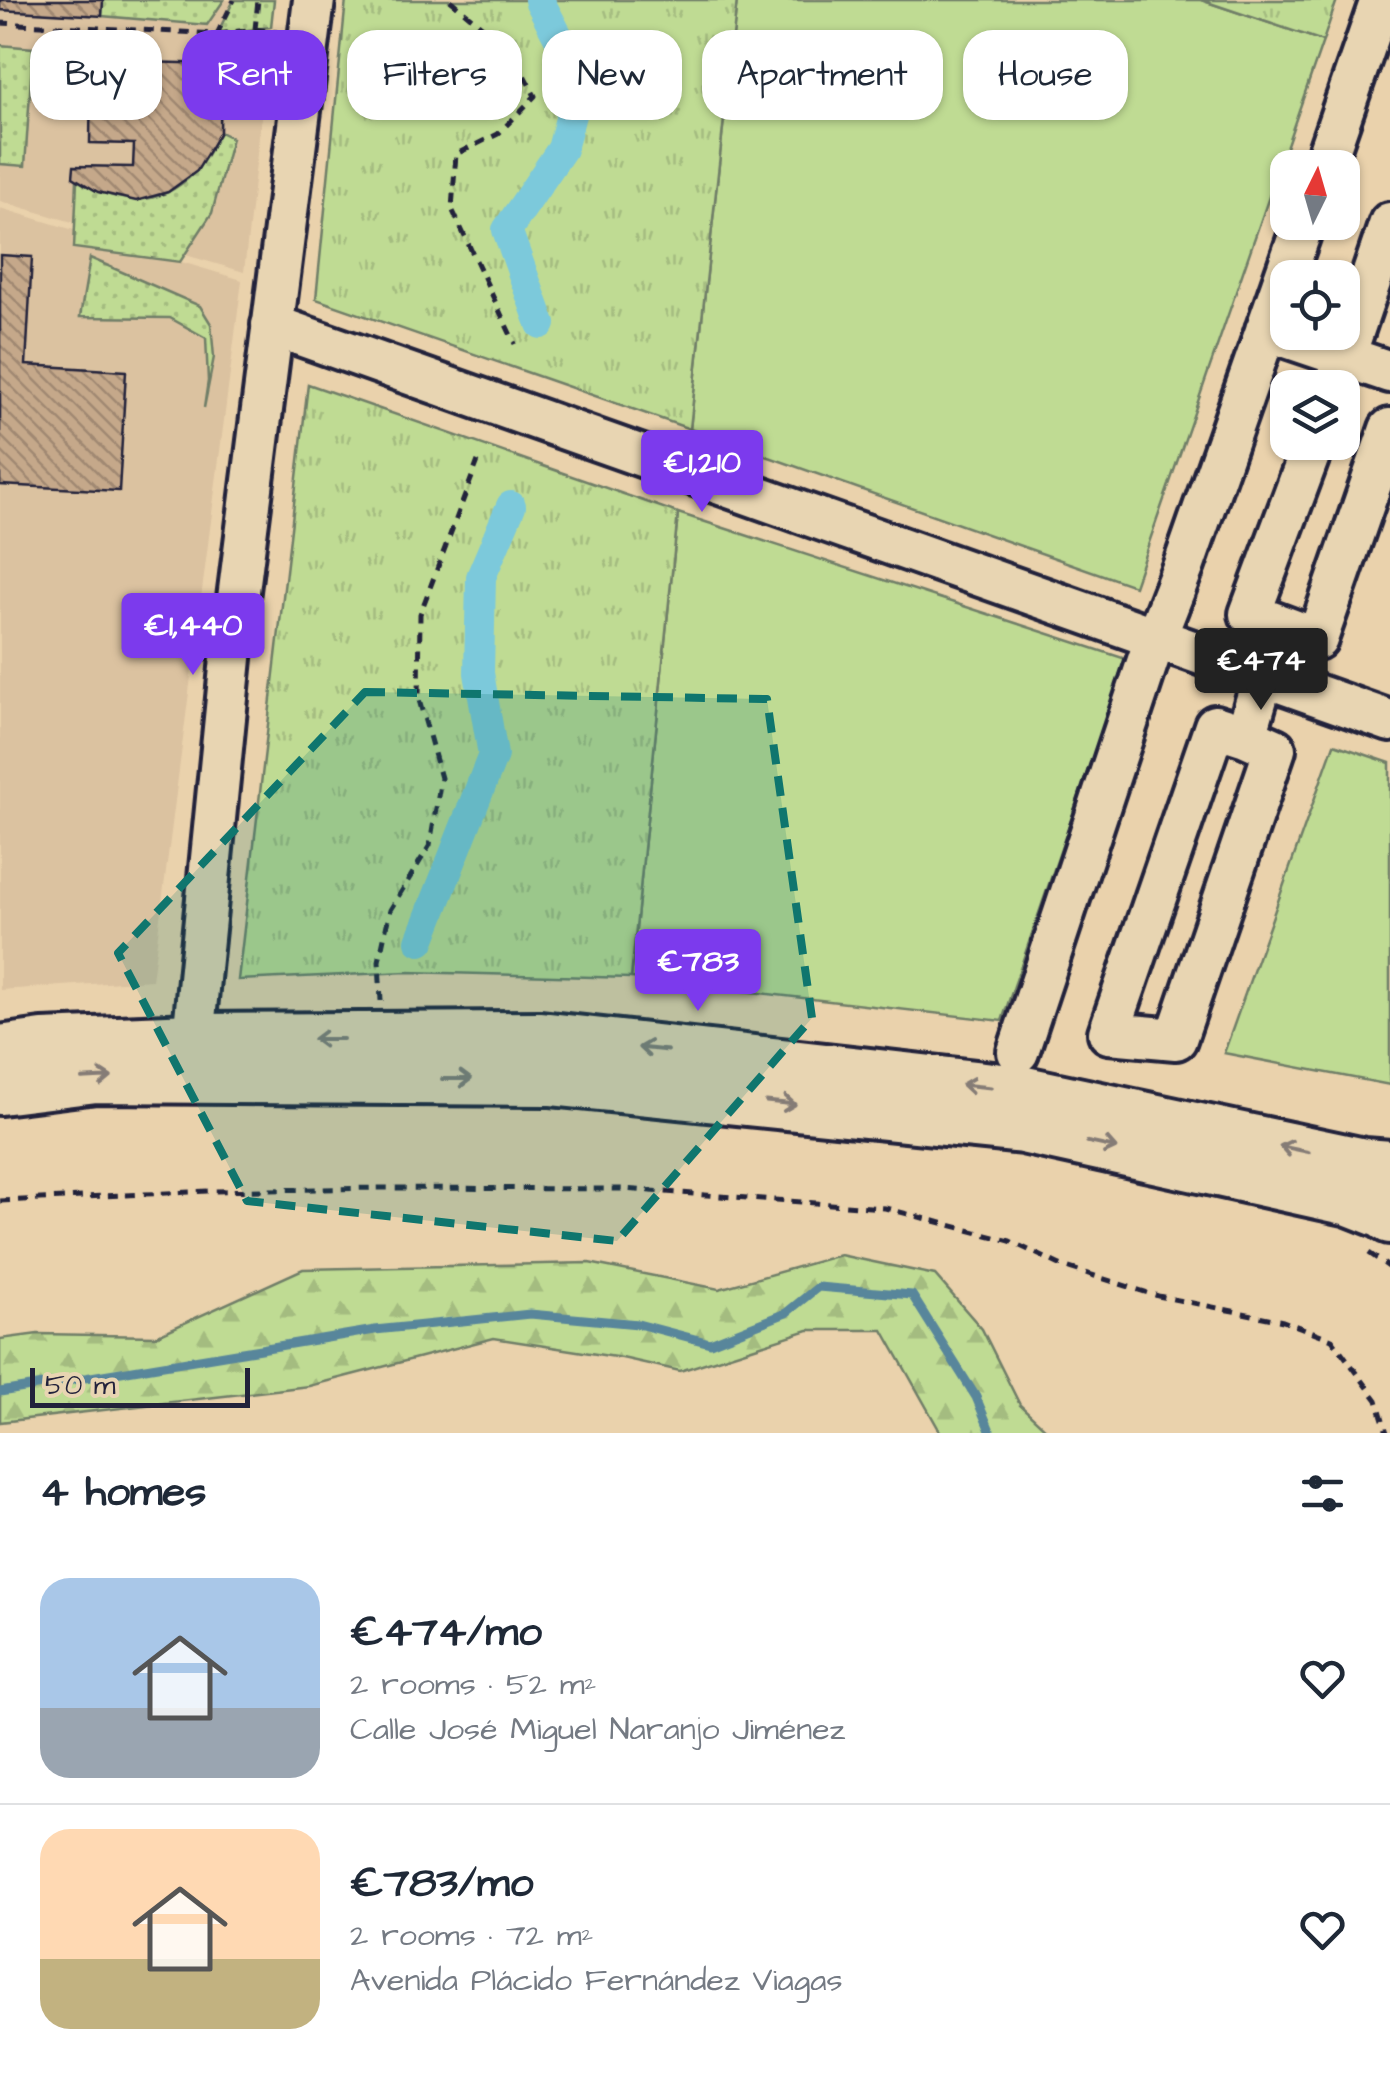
<!DOCTYPE html>
<html lang="en">
<head>
<meta charset="utf-8">
<style>
	:root { --surface:#fff; --page:#f2f2f3; --text:#1f2937; --muted:#747a83; --line:#e0e1e3; --accent:#7c3aed }
	body { margin:0; font-family:"Architects Daughter",sans-serif; background:var(--page); color:var(--text); height:100vh; display:flex; flex-direction:column; font-size:38px; white-space:nowrap }
	* { box-sizing:border-box; margin:0 }
	p { font-size:32px; color:var(--muted) }
	.icon { flex:none; width:55px; height:55px; fill:none; stroke:currentColor; stroke-width:2; stroke-linecap:round; stroke-linejoin:round }
	.map { position:relative; height:1433px; overflow:hidden }
	.sheet { display:flex; flex-direction:column; background:var(--surface); flex:1 }
	.sheet>* { flex:none }
	.banner { position:absolute; left:30px; top:30px; width:1330px; height:90px; display:flex; gap:20px }
	.needle { width:65px; rotate:5deg }
	.buttons { position:absolute; left:1270px; top:150px; display:grid; gap:20px }
	.buttons a { display:grid; place-items:center; width:90px; height:90px; border-radius:20px; background:var(--surface); box-shadow:0 2px 8px #0004; font-size:50px }
	.scale { position:absolute; left:30px; bottom:25px; width:220px; box-sizing:border-box; padding-left:10px; border:5px solid #22223b; border-top:0; font-size:28px; line-height:35px; white-space:nowrap; color:#22223b; -webkit-text-stroke:8px #e8d5b2; paint-order:stroke }
	.price { position:absolute; translate:-50% -85px; padding:0 22px; border-radius:10px; background:var(--accent); color:#fff; font-size:32px; line-height:65px; filter:drop-shadow(0 2px 5px #0008) }
	.price::after { content:''; position:absolute; left:50%; top:60px; width:30px; height:22px; margin-left:-15px; background:inherit; clip-path:polygon(0 0,100% 0,50% 100%) }
	.price.selected { background:#222; color:#fff }
	ul { padding:0; list-style:none }
	li { display:flex; align-items:center; gap:30px; height:250px; padding:0 40px }
	li+li { border-top:2px solid var(--line) }
	li span { display:grid; place-items:center; flex:none; width:280px; height:200px; border-radius:30px; color:#555 }
	li>.icon { margin-inline-start:auto }
	span .icon { width:120px; height:120px; fill:#fffc; stroke-width:1 }
	li b { font-size:42px }
	h2 { display:flex; justify-content:space-between; align-items:center; height:120px; padding:0 40px; font-size:42px }
	.tag { padding:0 35px; border-radius:30px; background:var(--surface); box-shadow:0 2px 8px #0004; font-size:35px; line-height:90px }
	.tag.selected { background:var(--accent); color:#fff }
	.map>svg:first-child { display:block }
	.built { fill:#dbc2a0 }
	.grass { fill:#bfdb93; stroke:#707e67; stroke-width:2.5 }
	.forest { fill:url(#forest-firs); stroke:#707e67; stroke-width:2.5 }
	.park { fill:url(#park-tufts); stroke:#707e67; stroke-width:2.5 }
	.garden { fill:url(#garden-dots); stroke:#707e67; stroke-width:2.5 }
	.lines { fill:none; stroke-linecap:round; stroke-linejoin:round }
	.stream { stroke:#58869b; stroke-width:9 }
	.canal { stroke:#7cc9db; stroke-width:30 }
	.building { fill:url(#building-back-hatch); stroke:#22223b; stroke-width:2.5 }
	.minor-casing { stroke:#22223b; stroke-width:48 }
	.major-casing { stroke:#22223b; stroke-width:58 }
	.path { stroke:#22223b; stroke-width:5; stroke-dasharray:10 8; stroke-linecap:butt }
	.minor { stroke:#e8d5b2; stroke-width:40 }
	.major { stroke:#e8d5b2; stroke-width:50 }
	.oneway { stroke:#857c76 }
	.marked { fill:#0f766e; fill-opacity:0.2; stroke:#0f766e; stroke-width:8; stroke-dasharray:20 12; stroke-linejoin:round }
</style>
</head>
<body>
<div class="map">
<svg width="1390" height="1433" viewBox="0 0 1390 1433">
	<defs>
		<pattern id="forest-firs" width="22" height="20" patternUnits="userSpaceOnUse" patternTransform="scale(2.5)"><rect width="22" height="20" fill="#bfdb93"/><path d="M5 1l3.5 6h-7zM16 11l3.5 6h-7z" fill="#a4bc80"/></pattern>
		<pattern id="park-tufts" width="24" height="20" patternUnits="userSpaceOnUse" patternTransform="scale(2.5)"><rect width="24" height="20" fill="#bfdb93"/><path d="M3 7l-1-3M5 7V3M7 7l1-3M15 17l-1-3M17 17v-4M19 17l1-3" fill="none" stroke="#a4bc80"/></pattern>
		<pattern id="garden-dots" width="8" height="8" patternUnits="userSpaceOnUse" patternTransform="scale(2.5)"><rect width="8" height="8" fill="#bfdb93"/><path d="M2 2h.1M6 6h.1" fill="none" stroke="#a4bc80" stroke-width="1.8" stroke-linecap="round"/></pattern>
		<pattern id="building-back-hatch" width="6" height="6" patternUnits="userSpaceOnUse" patternTransform="scale(2.5)"><rect width="6" height="6" fill="#c5a88a"/><path d="M-1 5l2 2M0 0l6 6M5-1l2 2" fill="none" stroke="#a08872"/></pattern>
	</defs>
	<rect width="100%" height="100%" fill="#ead2ac"/>
	<filter id="ink" filterUnits="userSpaceOnUse"><feTurbulence type="fractalNoise" baseFrequency=".01" numOctaves="2"/><feDisplacementMap in="SourceGraphic" scale="20" xChannelSelector="R" yChannelSelector="G"/><feConvolveMatrix kernelMatrix="1 2 1 2 8 2 1 2 1" color-interpolation-filters="sRGB"/></filter>
	<g filter="url(#ink)">
		<path class="built" d="M0 0H274L244 272 0 201Z
			M0 208 242 280 152 980 0 990Z"/>
		<path class="grass" d="M737 0H1201L1323 41 1134 586 690 429Z
			M678 513 1126 659 1002 1021 631 978Z
			M1334 744 1390 763V1085L1224 1053Z"/>
		<path class="forest" d="M840 1255 935 1275 982 1329 1020 1405 1050 1433H941L883 1330H808L680 1371 622 1358 494 1338 309 1386 0 1422V1339L38 1334 156 1336 303 1269 589 1263 719 1289Z"/>
		<path class="park" d="M346 0H737L690 429 316 299Z
			M1201 0H1337L1323 41Z
			M308 384 678 513 631 978 407 972 238 980Z"/>
		<path class="garden" d="M103 0H224L207 25 102 16Z
			M234 0H274L271 27 217 34Z
			M0 45 33 48 25 166 0 164Z
			M220 132 232 138 212 213 180 262 74 248 77 180C119 205 157 209 194 173 205 162 212 145 220 132Z
			M90 258 200 306 211 324 214 357 204 408 208 381 206 338 170 318 80 317Z"/>
		<g class="lines">
			<path class="stream" d="M0 1392 375 1330 530 1314 638 1324 710 1343 786 1313 818 1287 912 1295 976 1397 991 1433"/>
			<path class="canal" d="M539 0 562 44 577 92 562 149 507 230 541 324
				M420 941 493 755 479 673 481 577 511 506"/>
		</g>
		<path class="building" d="M0 0H103L102 16 0 10Z
			M141 62 221 64 220 132 197 171 168 192 136 201 98 192 73 177 74 166 133 167 134 144 90 143 91 70 140 71Z
			M0 255 32 257 26 365 126 371 119 491 0 485Z"/>
		<g class="lines">
			<g class="minor-casing">
				<path id="minor" d="M1323 168 1381 0
					M272 325 1390 721
					M1266 330 1390 372
					M1334 388 1390 223
					M1314 442 1250 614 1317 639 1390 429
					M1246 736 1275 749 1176 1039 1109 1033 1215 726 1246 736 1263 677
					M193 1039 233 638 314 0
					M1018 1052 1155 639 1184 565 1304 222"/>
			</g>
			<g class="major-casing">
				<path id="major" d="M0 1051 43 1045 193 1039 540 1037 1020 1091 1364 1164 1390 1166
					M0 1089 96 1077 550 1080 1023 1128 1350 1200 1383 1213 1390 1218"/>
			</g>
			<path class="path" d="M450 0 511 50 535 96 498 134 456 154 452 209 515 344
				M0 23 217 34 234 0
				M255 29 277 32
				M218 34 255 29 258 0
				M381 1001 379 961 390 910 430 845 441 778 419 700 420 614 478 461
				M0 1201 209 1191 378 1188 624 1189 885 1208 1010 1241 1060 1265 1158 1296 1283 1321 1332 1339 1377 1400 1387 1433
				M1369 1253 1390 1268"/>
			<use href="#minor" class="minor"/>
			<use href="#major" class="major"/>
		</g>
		<defs><path id="oneway-shaft" d="M-6 0H5M1.5-3L5.5 0L1.5 3" fill="none" stroke-width="1.6" stroke-linecap="round" stroke-linejoin="round" transform="scale(2.5)"/></defs>
		<g class="oneway">
			<use href="#oneway-shaft" transform="translate(328 1039) rotate(180)"/>
			<use href="#oneway-shaft" transform="translate(653 1049) rotate(-174)"/>
			<use href="#oneway-shaft" transform="translate(97 1078) rotate(-3)"/>
			<use href="#oneway-shaft" transform="translate(457 1079)"/>
			<use href="#oneway-shaft" transform="translate(976 1086) rotate(-174)"/>
			<use href="#oneway-shaft" transform="translate(781 1103) rotate(6)"/>
			<use href="#oneway-shaft" transform="translate(1102 1145) rotate(12)"/>
			<use href="#oneway-shaft" transform="translate(1294 1149) rotate(-168)"/>
		</g>
	</g>
	<path class="marked" d="M365 692 767 699 812 1018 617 1241 247 1201 118 953Z"/>
</svg>
<div class="buttons">
<a><svg class="needle" viewBox="-14 -14 28 28"><path d="M0-13l5 13h-10z" fill="#e53935"/><path d="M0 13l5-13h-10z" fill="#747a83"/></svg></a>
<a><svg class="icon" aria-label="locate" viewBox="0 0 24 24"><circle cx="12" cy="12" r="6"/><path d="M12 2v4M12 18v4M2 12h4M18 12h4"/></svg></a>
<a><svg class="icon" aria-label="layers" viewBox="0 0 24 24"><path d="M12 4l9 5-9 5-9-5zM3 14l9 5 9-5"/></svg></a>
</div>
<div class="scale">50 m</div>
<b class="price" style="left:702px;top:515px">€1,210</b>
<b class="price" style="left:193px;top:678px">€1,440</b>
<b class="price selected" style="left:1261px;top:713px">€474</b>
<b class="price" style="left:698px;top:1014px">€783</b>
<div class="banner">
<a class="tag">Buy</a>
<a class="tag selected">Rent</a>
<a class="tag">Filters</a>
<a class="tag">New</a>
<a class="tag">Apartment</a>
<a class="tag">House</a>
</div>
</div>
<section class="sheet">
<h2>4 homes<svg class="icon" aria-label="filters" viewBox="0 0 24 24"><path d="M4 7h16M4 17h16"/><circle cx="9" cy="7" r="2"/><circle cx="15" cy="17" r="2"/></svg></h2>
<ul>
<li><span style="background:linear-gradient(#a9c7e8 65%,#9aa5b1 0)"><svg class="icon" aria-label="home" viewBox="0 0 24 24"><path d="M3 11l9-7 9 7M6 9v11h12V9"/></svg></span><div><b>€474/mo</b><p>2 rooms · 52 m²</p><p>Calle José Miguel Naranjo Jiménez</p></div><svg class="icon" aria-label="heart" viewBox="0 0 24 24"><path d="M12 20l-8-8c-3-5 5-10 8-4 3-6 11-1 8 4z"/></svg></li>
<li><span style="background:linear-gradient(#ffd9b3 65%,#c2b280 0)"><svg class="icon" aria-label="home" viewBox="0 0 24 24"><path d="M3 11l9-7 9 7M6 9v11h12V9"/></svg></span><div><b>€783/mo</b><p>2 rooms · 72 m²</p><p>Avenida Plácido Fernández Viagas</p></div><svg class="icon" aria-label="heart" viewBox="0 0 24 24"><path d="M12 20l-8-8c-3-5 5-10 8-4 3-6 11-1 8 4z"/></svg></li>
</ul>
</section>
</body>
</html>
